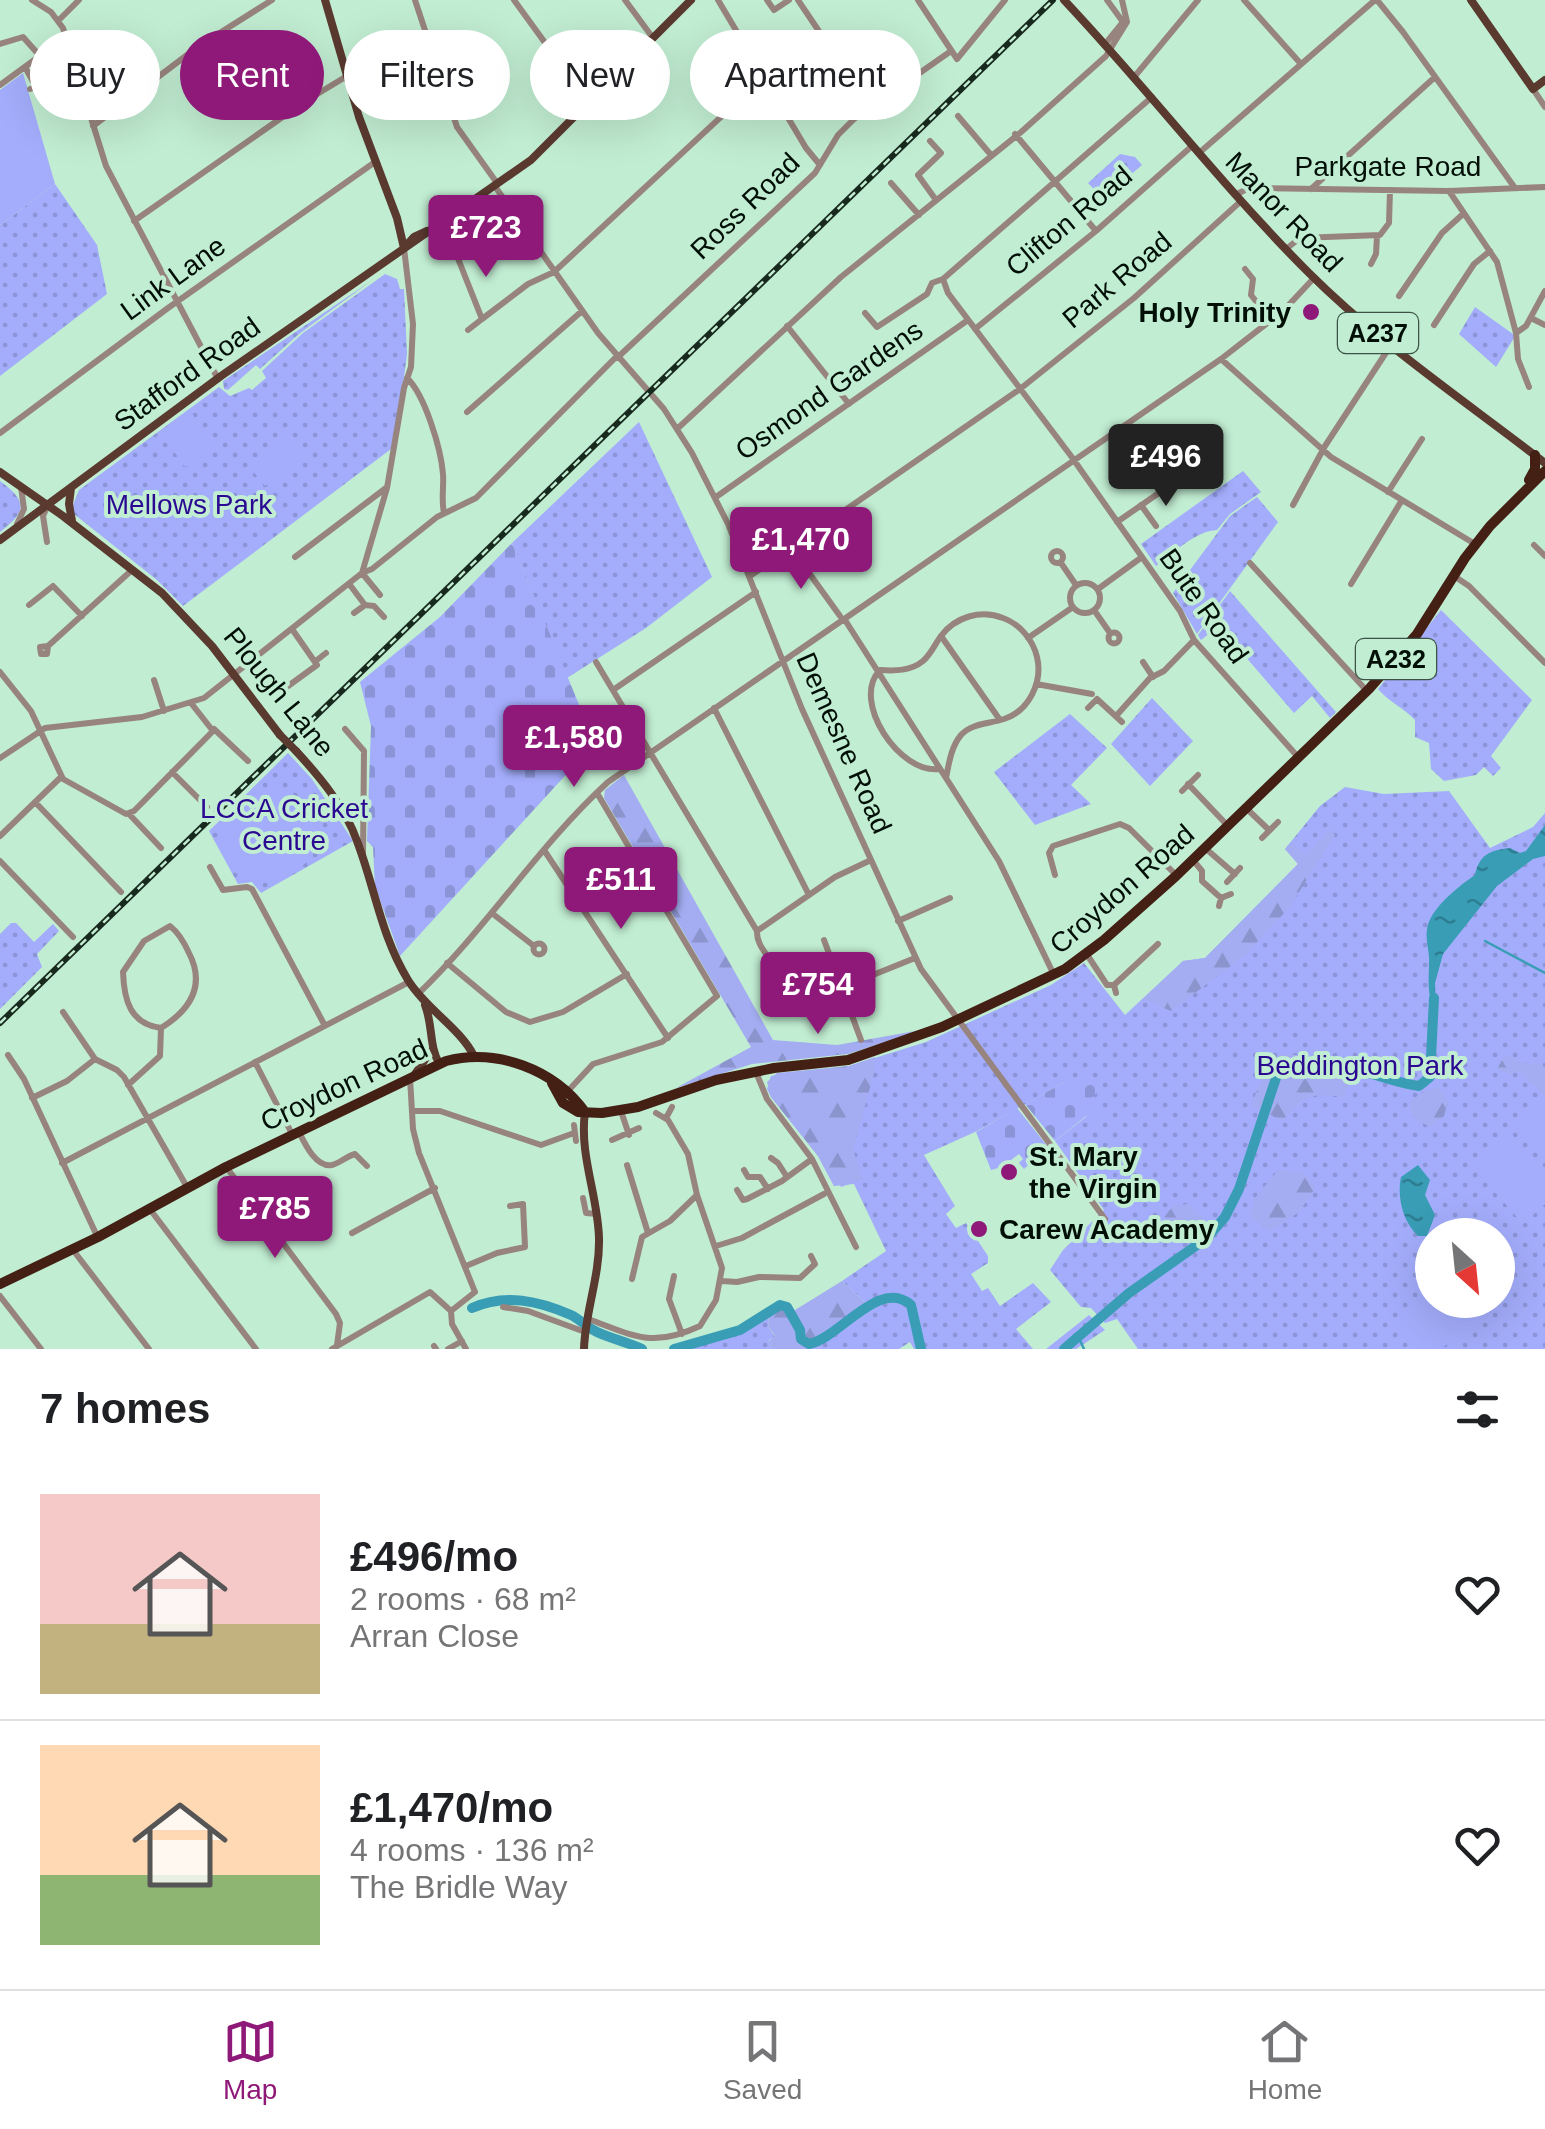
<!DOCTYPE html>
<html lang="en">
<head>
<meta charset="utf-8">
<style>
	:root { --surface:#fff; --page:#f6f6f6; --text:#202124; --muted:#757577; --line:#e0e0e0; --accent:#8f1978 }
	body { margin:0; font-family:Helvetica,sans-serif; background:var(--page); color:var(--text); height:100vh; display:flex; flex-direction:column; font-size:38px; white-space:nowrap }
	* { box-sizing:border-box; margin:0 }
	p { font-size:32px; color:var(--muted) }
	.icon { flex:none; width:55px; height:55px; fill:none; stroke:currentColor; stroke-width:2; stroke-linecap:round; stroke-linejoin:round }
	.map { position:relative; height:1349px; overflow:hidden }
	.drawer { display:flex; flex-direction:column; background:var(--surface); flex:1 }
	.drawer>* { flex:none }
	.guide { position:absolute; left:30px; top:30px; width:1000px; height:90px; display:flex; gap:20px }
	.needle { width:65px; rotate:153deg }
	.fabs { position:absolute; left:1415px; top:1218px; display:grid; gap:20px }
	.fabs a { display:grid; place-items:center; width:100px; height:100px; border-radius:50%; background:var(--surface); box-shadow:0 10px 40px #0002; font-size:50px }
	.price { position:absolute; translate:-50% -85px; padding:0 22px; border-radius:10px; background:var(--accent); color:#fff; font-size:32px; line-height:65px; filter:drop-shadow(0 2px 5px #0008) }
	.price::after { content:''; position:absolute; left:50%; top:60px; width:30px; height:22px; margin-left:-15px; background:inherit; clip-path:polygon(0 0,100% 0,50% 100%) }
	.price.on { background:#222; color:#fff }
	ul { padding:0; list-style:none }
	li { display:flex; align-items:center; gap:30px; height:250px; padding:0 40px }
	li+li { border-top:2px solid var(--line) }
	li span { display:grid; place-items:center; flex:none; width:280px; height:200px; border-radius:0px; color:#555 }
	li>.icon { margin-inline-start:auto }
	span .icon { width:120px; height:120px; fill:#fffc; stroke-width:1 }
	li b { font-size:42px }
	h2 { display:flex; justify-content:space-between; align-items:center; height:120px; padding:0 40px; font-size:42px }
	.chip { padding:0 35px; border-radius:45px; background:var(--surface); box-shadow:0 10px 40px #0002; font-size:35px; line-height:90px }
	.chip.on { background:var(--accent); color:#fff }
	.menu { display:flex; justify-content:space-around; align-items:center; height:140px; border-top:2px solid var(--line); background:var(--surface); font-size:28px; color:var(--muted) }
	.menu a { display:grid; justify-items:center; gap:5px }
	.menu .on { color:var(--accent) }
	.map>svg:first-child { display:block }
	.green { fill:url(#green-dots); fill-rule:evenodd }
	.forest { fill:url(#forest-firs) }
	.cemetery { fill:url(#cemetery-stones) }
	.pitch { fill:#a3adfb }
	.water { fill:url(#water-ripples) }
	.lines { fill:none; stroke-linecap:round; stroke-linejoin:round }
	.stream { stroke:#399db6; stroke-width:2.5 }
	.river { stroke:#399db6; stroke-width:10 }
	.minor { stroke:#98847e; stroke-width:6 }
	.major { stroke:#5a392f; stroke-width:8 }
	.highway { stroke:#431f14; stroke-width:10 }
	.rail-casing { stroke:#18291e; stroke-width:6 }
	.rail { stroke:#c1edd2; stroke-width:2.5; stroke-dasharray:8; stroke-linecap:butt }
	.major-bridge { stroke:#5a392f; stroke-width:8 }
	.poi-dot { fill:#8f1978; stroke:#c1edd2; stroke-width:4 }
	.labels { text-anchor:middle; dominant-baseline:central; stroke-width:8; stroke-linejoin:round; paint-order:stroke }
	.shield { fill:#c1edd2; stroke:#3b5244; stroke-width:2.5 }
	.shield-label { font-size:25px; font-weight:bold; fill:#020f07 }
	.street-label { font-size:28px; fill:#020f07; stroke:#c1edd2 }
	.poi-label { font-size:28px; font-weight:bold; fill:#020f07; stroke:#c1edd2; text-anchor:start }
	.park-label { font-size:28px; fill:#2a0892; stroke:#c1edd2 }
</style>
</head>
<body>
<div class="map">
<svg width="1545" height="1349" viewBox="0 0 1545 1349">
	<defs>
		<pattern id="green-dots" width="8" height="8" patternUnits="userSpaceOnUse" patternTransform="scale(2.5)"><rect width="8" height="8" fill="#a3adfb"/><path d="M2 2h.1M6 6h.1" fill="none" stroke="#8b94d6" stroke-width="1.8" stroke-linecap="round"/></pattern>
		<pattern id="forest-firs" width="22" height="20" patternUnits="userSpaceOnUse" patternTransform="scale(2.5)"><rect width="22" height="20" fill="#a4adf1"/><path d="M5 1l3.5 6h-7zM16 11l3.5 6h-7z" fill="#8c94cd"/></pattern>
		<pattern id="cemetery-stones" width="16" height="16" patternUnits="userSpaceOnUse" patternTransform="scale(2.5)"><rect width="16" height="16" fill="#a3adfb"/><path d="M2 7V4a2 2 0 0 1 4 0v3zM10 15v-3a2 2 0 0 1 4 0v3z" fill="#8b94d6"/></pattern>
		<pattern id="water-ripples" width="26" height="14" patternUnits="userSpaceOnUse" patternTransform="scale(2.5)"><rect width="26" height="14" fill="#399db6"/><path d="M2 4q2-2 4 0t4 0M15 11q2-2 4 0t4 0" fill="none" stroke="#2e7e92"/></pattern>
	</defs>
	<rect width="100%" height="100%" fill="#c1edd2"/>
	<path class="green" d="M1120 154 1135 157 1142 165C1126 180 1109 188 1094 202L1088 195 1094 189 1088 183Z
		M55 184 97 245 107 294 0 376V225Z
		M385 274 397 279 400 289H404L407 354 395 446 183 606 157 580 74 514 73 505 79 490 219 387 230 396 249 388 252 390 266 378 262 371 303 333Z
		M371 281 299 334 260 369 256 365 228 390 224 389 223 381Z
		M1475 307 1513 334 1514 338 1496 367 1459 334Z
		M639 422 712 577 646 628 567 678 512 543Z
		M1243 471 1261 492 1230 514 1217 530C1195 531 1174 553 1156 566L1141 544Z
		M0 481C28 502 27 511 0 532Z
		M1257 497 1278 522 1197 634 1173 593 1230 516Z
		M1230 591 1336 712 1330 718 1312 696 1294 713 1219 626 1201 640 1198 635Z
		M1441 610 1532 700 1491 756 1501 768 1493 776 1484 767 1476 775 1444 781 1431 769 1429 743 1415 737V720C1403 707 1390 703 1378 689Z
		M1152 698 1193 741 1150 786 1111 744Z
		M1070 714 1107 748 1071 785 1091 804 1035 825 994 772Z
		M288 753 312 779 353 841 261 893 252 882 238 884 209 831Z
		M1345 787 1384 794 1449 791 1490 848 1533 827 1545 813V1349H1138L1117 1319 1105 1323 1091 1308 1081 1307 1050 1270 1063 1250 1104 1210 1055 1141 1087 1116 1065 1082 975 1132 924 1155 955 1206 946 1214 956 1228 966 1223 988 1256V1263L971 1274 982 1291 988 1288 1000 1306 1033 1283 1051 1302 1016 1329 1033 1349H914L910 1342 899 1349H810L839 1320 861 1311 867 1304 842 1281 886 1251 854 1184 834 1186 818 1156 771 1097 767 1089 771 1076 849 1066 926 1042 1051 985 1084 963 1125 1015 1183 961 1205 958 1298 864 1285 849 1320 806ZM1432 1235H1498V1300H1432Z
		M11 923H16L34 942 53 924 59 931 37 954 42 967 0 1009V934Z
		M769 1312 768 1326 775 1337 769 1340 772 1349H674L740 1330Z
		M1089 1315 1105 1330 1076 1349H1046Z"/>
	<path class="forest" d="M624 775 773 1040 837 1045 921 1030 848 1054 752 1064 676 1088 751 1047 604 798 605 790Z
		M1329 830 1335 835 1289 908 1244 956 1171 1011 1143 999 1183 961 1205 958 1298 864 1285 849 1291 842 1305 856Z
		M1283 1054 1355 1059 1344 1097C1311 1093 1304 1094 1283 1121L1251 1105 1269 1062Z
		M1505 1055 1530 1065 1537 1062 1545 1068V1096L1519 1072 1514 1071 1511 1075 1497 1069Z
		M875 1057 874 1073 853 1150 863 1179 841 1187 839 1183 834 1186 818 1156 771 1097 767 1082 777 1073 849 1066Z
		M1439 1087 1448 1102 1444 1116 1430 1127 1414 1118 1409 1103 1422 1092Z
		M1278 1170 1304 1173 1316 1187 1299 1212 1270 1231 1250 1217 1255 1198Z
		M1188 1204 1204 1219 1201 1231 1185 1242 1163 1229 1165 1216 1173 1206Z
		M842 1281 867 1304 861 1311 839 1321 810 1349H772L769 1341 775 1336 768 1326 769 1312 780 1305 795 1310Z"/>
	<path class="cemetery" d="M512 543 595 743 400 956 375 886 373 847 367 841 371 726 360 682 440 617Z
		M1089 1075 1100 1090 1090 1099 1101 1113 1091 1121 1086 1116 1055 1141 1025 1104 1065 1082Z
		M1017 1108 1048 1147 1024 1169 1019 1163 1023 1159 1019 1154 1002 1167 991 1170 976 1132Z"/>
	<path class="pitch" d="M23 73 55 184 0 225V90Z
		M193 415 215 446 185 467 163 436Z
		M284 437 301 458 265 486 248 465Z
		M273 786C289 789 302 798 310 812 345 874 224 926 219 829 231 809 250 790 273 786Z
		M1545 1099V1161L1514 1126Z
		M1508 1130 1545 1171V1204L1523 1224 1471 1165Z
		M1432 1294V1300H1479L1490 1318 1440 1349H1417L1397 1316Z"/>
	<path class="water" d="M1545 825V856L1533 859 1497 886 1443 954 1435 983 1436 1010C1426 996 1429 979 1429 963 1430 952 1425 940 1427 930 1429 909 1459 886 1475 875 1479 855 1490 850 1510 848L1520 853 1526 851Z
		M1418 1165 1430 1180 1425 1195 1435 1215 1427 1236H1418C1402 1221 1397 1196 1401 1177Z"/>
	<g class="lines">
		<path class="stream" d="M1485 941 1545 973
			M1078 1336 1084 1349"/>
		<path class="river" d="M472 1308C505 1293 539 1301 571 1315 580 1319 587 1328 597 1332 612 1339 627 1342 642 1349
			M674 1349 740 1330 780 1305 787 1307 800 1330 801 1339 809 1344C840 1338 879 1277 911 1305L921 1349
			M1064 1349 1129 1293 1207 1238 1225 1217 1239 1189 1278 1072C1325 1048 1372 1079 1419 1086L1430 1077 1434 998"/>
		<path class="minor" d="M32 0 51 12 63 28 106 166 218 379
			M415 0 457 127 497 183
			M514 0 559 62 594 99
			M625 0 653 38
			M718 0 806 148 820 165
			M767 0 774 10 789 0
			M798 0 870 107
			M918 0 957 59 1005 0
			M1244 0 1301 64
			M1377 0 1403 32 1515 188
			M59 20 79 0
			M1106 43 1123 22 1107 0
			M0 44 23 37 40 56
			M25 67 36 87 30 89
			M1135 76 1198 0
			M0 85 48 50 69 43
			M1533 89 1545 107
			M958 116 991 155
			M93 126 199 46 272 0
			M1015 134 1096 231
			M930 141 941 153 918 175 936 200
			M1199 153 1375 0
			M891 183 919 215
			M494 185 598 333 664 409 692 453 728 524 802 709 921 969 1105 1219
			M1311 189 1435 77
			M1449 191 1497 262 1516 333 1518 359 1529 387
			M1235 195 1249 188 1449 191 1545 187
			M134 221 304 102 347 76
			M436 225 457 256 482 319 528 284 554 272 764 77
			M1286 249 1300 238 1380 235 1389 223 1390 190
			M1371 264 1376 254 1377 236
			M1245 269 1253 279 1251 295 1271 320
			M943 279 948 293 1071 456 1180 611 1194 640 1298 757
			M1399 296 1442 233 1463 214
			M865 313 877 327 927 294 932 283 943 279 1152 97
			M1531 318 1545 325
			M1434 325 1474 264 1490 251
			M787 326 849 404
			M975 329 1096 231 1192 146
			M468 330 482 319
			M1516 333 1526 326 1545 291
			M617 358 815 173 838 135 854 119 951 51
			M1221 359 1331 457 1475 544
			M407 378C425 395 441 449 443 474 444 487 441 500 444 513
			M467 412 582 311
			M677 429 841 277 1020 133 1106 56 1127 22 1122 0
			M0 433 168 308 375 162
			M1388 492 1422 439
			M716 497 968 320
			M1141 505 1156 526
			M1293 505 1325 446 1391 345
			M47 507 43 516 47 542
			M1117 522 1195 468
			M17 524 24 509 21 487
			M1534 545 1545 556
			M791 548 840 616
			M1051 557a6 6 0 1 1 12 0a6 6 0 1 1-12 0Z
			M295 557 386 488
			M1061 563 1076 585
			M1250 563 1367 691
			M362 573 372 569 437 517 476 498 616 357
			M362 573 380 595
			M750 576 1020 389 1134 298 1240 202
			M1454 576 1469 586 1545 663
			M1070 598a15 15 0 1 1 30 0a15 15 0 1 1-30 0Z
			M1351 584 1402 500
			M350 585 365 605 354 613
			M1098 589 1142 557
			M29 605 53 586 82 616
			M365 605 374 606 384 617
			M1094 610 1110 633
			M845 620 999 861 1054 975
			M1108.5 638a5.5 5.5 0 1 1 11 0a5.5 5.5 0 1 1-11 0Z
			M941 636 1000 720
			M1028 638 1073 607
			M48 646 40 647 41 654H47L48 646 132 570
			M317 660 326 653
			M596 662 757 931C756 949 775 959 776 976L768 982
			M1143 662 1153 677
			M0 672 31 711 63 779 126 814 134 811 213 731 191 703
			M154 680 164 711
			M1036 684 1092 694
			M284 689 317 665 292 629
			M613 690 756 592
			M714 708 809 895
			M1088 708 1097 699 1122 722
			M1116 716 1150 678 1164 671 1194 640
			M214 729 248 761
			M345 729 364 751 363 857
			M0 758 45 728 142 717 204 698 362 573 387 488 404 388 411 367 413 324 404 248
			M940 769C900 775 850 701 880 670 895 671 911 671 923 661 931 654 935 644 941 636 955 617 981 609 1003 618 1020 624 1033 640 1037 657 1043 682 1029 711 1004 719 989 724 972 723 961 735 951 747 949 763 946 778
			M172 772 207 807
			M1188 784 1228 826
			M1182 791 1198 775
			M35 802 121 892
			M1247 809 1269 830
			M129 814 161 848
			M0 836 61 777
			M1262 838 1278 822
			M1205 848 1235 874
			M544 850 668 1038
			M1193 860 1202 871V881L1221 898 1219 906
			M0 861 73 937
			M210 867 223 890 247 887 252 889 324 1024
			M1055 875 1049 853 1053 846 1120 824 1129 828 1176 875
			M1227 882 1240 868
			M1221 898 1231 894
			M493 914 534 946
			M898 921 950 898
			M757 931 835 877 871 860
			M824 940 861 1040
			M533.5 949a5.5 5.5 0 1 1 11 0a5.5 5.5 0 1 1-11 0Z
			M1086 953 1107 985H1114L1116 993
			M447 963 506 1012 530 1022 563 1012 627 974
			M1114 985 1158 944
			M418 994C487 928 538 846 608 782L1221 359 1284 310 1314 278
			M814 1000 817 1019 816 1013
			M801 1004 915 958
			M63 1012 95 1059 117 1070 124 1077 187 1187
			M8 1055 24 1079 97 1236
			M255 1062 292 1134
			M756 1072 767 1099 812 1159 856 1247
			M410 1078 413 1129 419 1153 475 1292 451 1311
			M128 1085 160 1056 161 1028C190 1010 206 986 189 953 184 942 179 933 170 926L144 941 123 972C124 1000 130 1024 161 1028
			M567 1092 593 1064 662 1042 717 996 597 793
			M32 1098 67 1081 95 1059
			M413 1111H440L541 1145 574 1133
			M621 1111 629 1135
			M666 1118 672 1107
			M574 1125 576 1141
			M299 1132C305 1144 316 1168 332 1165 340 1163 347 1156 355 1154L367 1166
			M612 1140 639 1128
			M771 1158 778 1163 787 1177
			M62 1163 409 982
			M627 1165 648 1233
			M227 1168 336 1314 340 1323 337 1345
			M744 1170 748 1177H760L768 1189
			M737 1190 743 1200 747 1199 782 1181 812 1159
			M583 1198 586 1213 597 1214
			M149 1208 256 1349
			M352 1233 435 1188
			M716 1246 742 1238 824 1194
			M73 1250 149 1349
			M466 1266 497 1253 525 1247 523 1204 510 1206
			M674 1276 669 1299 682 1334
			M632 1279 642 1237 670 1221 697 1195
			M722 1281 737 1282 759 1277 800 1278 815 1264 811 1256
			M0 1296 41 1349
			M503 1307 528 1311 585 1332
			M588 1319C633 1335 651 1349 700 1326L716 1300 722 1268 697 1195 688 1154 668 1120 656 1113
			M434 1346 436 1349
			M332 1349 430 1292 451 1311 452 1324 466 1349
			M448 1349 462 1341"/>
		<path class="major" d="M325 0 359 117 397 218 404 248
			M1064 0C1148 89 1222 186 1308 272 1380 344 1465 401 1545 463
			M1471 0 1533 89 1545 80
			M404 248 414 237 427 231
			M0 472 63 516 162 593 212 646 280 735
			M71 488 69 504 72 521
			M0 540 221 376 531 160 691 0
			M296 751C320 777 345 807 357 841 375 888 381 936 408 980 425 1008 460 1028 474 1056
			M425 1005C433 1025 429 1046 439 1063
			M415 1074 431 1051
			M584 1349C585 1312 600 1276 599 1238 598 1196 579 1155 585 1112"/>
		<path class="highway" d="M1529 480 1535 469V455
			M552 1083 563 1103 578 1112 602 1113 638 1107 716 1080 774 1068 848 1060 942 1027 1065 969 1104 940 1176 876 1369 689 1417 634 1465 558 1490 526 1545 471
			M0 1284 98 1237 226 1167 446 1061C497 1048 554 1069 585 1112"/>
		<g class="rail-casing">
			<path id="rail" d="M0 1023 1053 0"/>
		</g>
		<use href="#rail" class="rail"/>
		<path class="major-bridge" d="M280 735 296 751"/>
	</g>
	<g class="poi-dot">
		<circle cx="1311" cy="312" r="10"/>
		<circle cx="1009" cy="1172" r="10"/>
		<circle cx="979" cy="1229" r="10"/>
	</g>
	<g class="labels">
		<g class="shield">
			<rect x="1338" y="313" width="80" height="40" rx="8"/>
			<rect x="1356" y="639" width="80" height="40" rx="8"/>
		</g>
		<g class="shield-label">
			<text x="1378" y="333">A237</text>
			<text x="1396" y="659">A232</text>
		</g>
		<g class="street-label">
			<text x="1388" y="166">Parkgate Road</text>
			<text transform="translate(745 206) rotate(-44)">Ross Road</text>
			<text transform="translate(1284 212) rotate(46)">Manor Road</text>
			<text transform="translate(1069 221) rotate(-40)">Clifton Road</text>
			<text transform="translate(173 278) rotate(-36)">Link Lane</text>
			<text transform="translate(1117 280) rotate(-40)">Park Road</text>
			<text transform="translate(187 374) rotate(-36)">Stafford Road</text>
			<text transform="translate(829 390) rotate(-35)">Osmond Gardens</text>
			<text transform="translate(1204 606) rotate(55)">Bute Road</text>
			<text transform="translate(279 692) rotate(51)">Plough Lane</text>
			<text transform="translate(844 743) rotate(66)">Demesne Road</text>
			<text transform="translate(1122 889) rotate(-41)">Croydon Road</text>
			<text transform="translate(344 1085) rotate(-25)">Croydon Road</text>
		</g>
		<g class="poi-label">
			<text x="1291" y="312" text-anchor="end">Holy Trinity</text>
			<text x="1029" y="1156">St. Mary<tspan x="1029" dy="32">the Virgin</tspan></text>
			<text x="999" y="1229">Carew Academy</text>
		</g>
		<g class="park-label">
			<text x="189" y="504">Mellows Park</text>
			<text x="284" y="808">LCCA Cricket<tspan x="284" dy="32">Centre</tspan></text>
			<text x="1360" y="1065">Beddington Park</text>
		</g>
	</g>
</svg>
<div class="fabs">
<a><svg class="needle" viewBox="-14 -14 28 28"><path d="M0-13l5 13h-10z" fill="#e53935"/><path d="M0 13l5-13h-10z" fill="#757577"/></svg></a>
</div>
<b class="price" style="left:486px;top:280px">£723</b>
<b class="price on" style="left:1166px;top:509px">£496</b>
<b class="price" style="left:801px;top:592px">£1,470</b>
<b class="price" style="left:574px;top:790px">£1,580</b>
<b class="price" style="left:621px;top:932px">£511</b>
<b class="price" style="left:818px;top:1037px">£754</b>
<b class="price" style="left:275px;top:1261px">£785</b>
<div class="guide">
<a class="chip">Buy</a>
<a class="chip on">Rent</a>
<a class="chip">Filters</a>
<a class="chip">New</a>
<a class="chip">Apartment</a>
</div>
</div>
<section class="drawer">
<h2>7 homes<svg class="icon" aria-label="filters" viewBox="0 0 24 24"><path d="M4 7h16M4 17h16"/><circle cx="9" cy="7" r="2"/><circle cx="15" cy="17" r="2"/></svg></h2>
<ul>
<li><span style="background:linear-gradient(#f6c9c9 65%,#c2b280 0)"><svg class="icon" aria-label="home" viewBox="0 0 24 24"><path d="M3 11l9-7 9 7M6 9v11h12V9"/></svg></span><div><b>£496/mo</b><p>2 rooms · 68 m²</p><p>Arran Close</p></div><svg class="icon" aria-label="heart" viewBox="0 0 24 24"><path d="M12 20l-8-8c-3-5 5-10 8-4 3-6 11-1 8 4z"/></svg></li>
<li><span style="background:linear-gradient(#ffd9b3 65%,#8fb573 0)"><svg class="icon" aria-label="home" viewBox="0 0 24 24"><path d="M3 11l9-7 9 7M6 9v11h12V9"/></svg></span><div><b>£1,470/mo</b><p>4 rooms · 136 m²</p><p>The Bridle Way</p></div><svg class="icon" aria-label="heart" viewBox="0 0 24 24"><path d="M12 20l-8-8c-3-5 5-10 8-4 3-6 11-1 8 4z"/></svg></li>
</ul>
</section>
<nav class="menu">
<a class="on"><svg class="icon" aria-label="map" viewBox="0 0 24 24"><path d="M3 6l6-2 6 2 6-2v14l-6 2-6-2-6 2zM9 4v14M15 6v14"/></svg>Map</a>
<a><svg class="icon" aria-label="saved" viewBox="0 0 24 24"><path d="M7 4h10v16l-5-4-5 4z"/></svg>Saved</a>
<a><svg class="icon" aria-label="home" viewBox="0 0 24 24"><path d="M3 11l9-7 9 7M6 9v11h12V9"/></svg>Home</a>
</nav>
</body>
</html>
